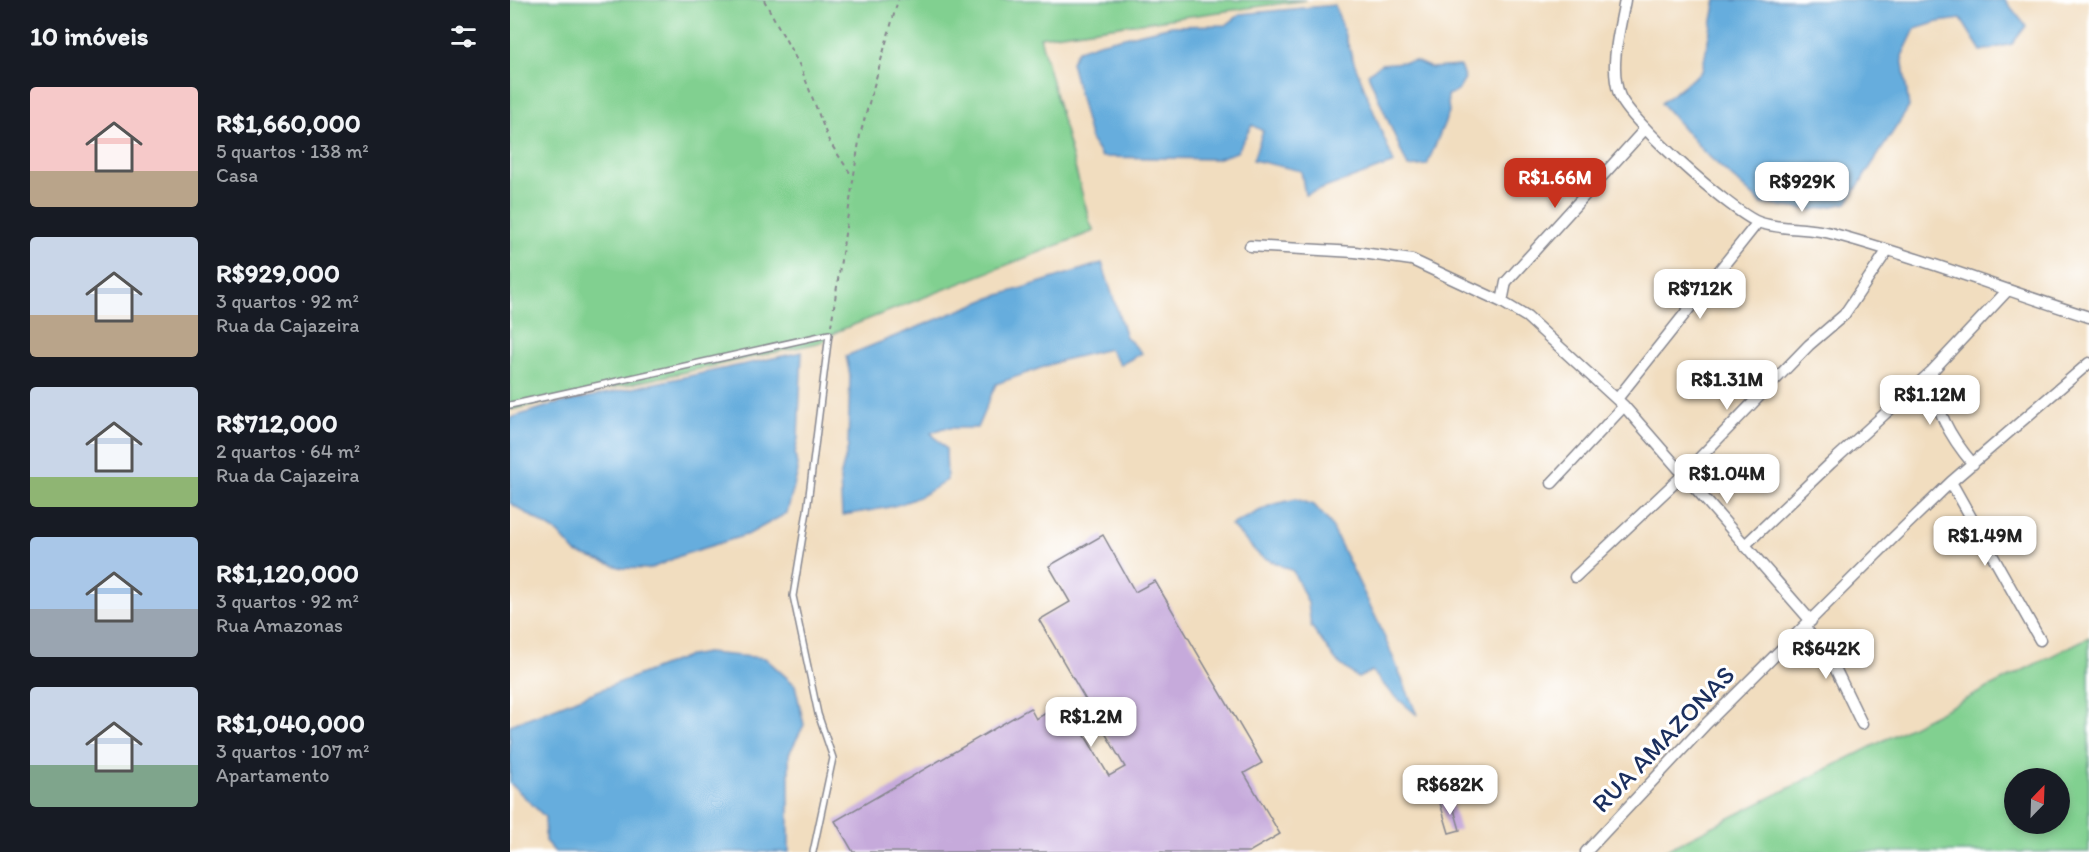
<!DOCTYPE html>
<html lang="pt">
<head>
<meta charset="utf-8">
<style>
	:root { --surface:#171b24; --page:#20242c; --text:#f1f3f6; --muted:#9ea1a6; --accent:#c8321e }
	body { margin:0; font-family:Itim,sans-serif; background:var(--page); color:var(--text); height:100vh; display:flex; flex-direction:column; font-size:22px; white-space:nowrap }
	* { box-sizing:border-box; margin:0 }
	p { font-size:20px; color:var(--muted) }
	.icon { flex:none; width:33px; height:33px; fill:none; stroke:currentColor; stroke-width:2; stroke-linecap:round; stroke-linejoin:round }
	.map { position:relative; flex:1; overflow:hidden }
	.details { display:flex; flex-direction:column; background:var(--surface); width:510px }
	.details>* { flex:none }
	.needle { width:39px; rotate:23deg }
	.tools { position:absolute; left:1494px; top:768px; display:grid; gap:12px }
	.tools a { display:grid; place-items:center; width:66px; height:66px; border-radius:50%; background:var(--surface); box-shadow:0 3px 9px #0003; font-size:30px }
	.price { position:absolute; translate:-50% -51px; padding:0 14px; border-radius:12px; background:#fff; color:#222; font-size:20px; line-height:39px; filter:drop-shadow(0 2px 3px #0008) }
	.price::after { content:''; position:absolute; left:50%; top:36px; width:18px; height:14px; margin-left:-9px; background:inherit; clip-path:polygon(0 0,100% 0,50% 100%) }
	.price.active { background:var(--accent); color:#fff }
	ul { padding:0; list-style:none }
	li { display:flex; align-items:center; gap:18px; height:150px; padding:0 30px }
	li span { display:grid; place-items:center; flex:none; width:168px; height:120px; border-radius:6px; color:#555 }
	li>.icon { margin-inline-start:auto }
	span .icon { width:72px; height:72px; fill:#fffc; stroke-width:1 }
	li b { font-size:26px }
	h2 { display:flex; justify-content:space-between; align-items:center; height:72px; padding:0 30px; font-size:26px }
	main { display:flex; flex:1; min-height:0 }
	.map>svg:first-child { display:block }
	.green { fill:#81d090; stroke:#4e8077; stroke-width:1.5; fill-rule:evenodd }
	.water { fill:#66addd; stroke:#406e9e; stroke-width:1.5 }
	.building { fill:#c6aadb }
	.lines { fill:none; stroke-linecap:round; stroke-linejoin:round }
	.service-casing { stroke:#86868e; stroke-width:8 }
	.minor-casing { stroke:#86868e; stroke-width:13 }
	.path { stroke:#86868e; stroke-width:2; stroke-dasharray:4.5 4.5; stroke-linecap:butt }
	.service { stroke:#fff; stroke-width:5 }
	.minor { stroke:#fff; stroke-width:10 }
	.labels { text-anchor:middle; dominant-baseline:central; stroke-width:6; stroke-linejoin:round; paint-order:stroke }
	.street-label { font-size:26px; fill:#1b2f5e; stroke:#fff }
</style>
</head>
<body>
<main>
<section class="details">
<h2>10 imóveis<svg class="icon" aria-label="filters" viewBox="0 0 24 24"><path d="M4 7h16M4 17h16"/><circle cx="9" cy="7" r="2"/><circle cx="15" cy="17" r="2"/></svg></h2>
<ul>
<li><span style="background:linear-gradient(#f6c9c9 70%,#b9a48a 0)"><svg class="icon" aria-label="home" viewBox="0 0 24 24"><path d="M3 11l9-7 9 7M6 9v11h12V9"/></svg></span><div><b>R$1,660,000</b><p>5 quartos · 138 m²</p><p>Casa</p></div></li>
<li><span style="background:linear-gradient(#c9d6e8 65%,#b9a48a 0)"><svg class="icon" aria-label="home" viewBox="0 0 24 24"><path d="M3 11l9-7 9 7M6 9v11h12V9"/></svg></span><div><b>R$929,000</b><p>3 quartos · 92 m²</p><p>Rua da Cajazeira</p></div></li>
<li><span style="background:linear-gradient(#c9d6e8 75%,#8fb573 0)"><svg class="icon" aria-label="home" viewBox="0 0 24 24"><path d="M3 11l9-7 9 7M6 9v11h12V9"/></svg></span><div><b>R$712,000</b><p>2 quartos · 64 m²</p><p>Rua da Cajazeira</p></div></li>
<li><span style="background:linear-gradient(#a9c7e8 60%,#9aa5b1 0)"><svg class="icon" aria-label="home" viewBox="0 0 24 24"><path d="M3 11l9-7 9 7M6 9v11h12V9"/></svg></span><div><b>R$1,120,000</b><p>3 quartos · 92 m²</p><p>Rua Amazonas</p></div></li>
<li><span style="background:linear-gradient(#c9d6e8 65%,#7fa58c 0)"><svg class="icon" aria-label="home" viewBox="0 0 24 24"><path d="M3 11l9-7 9 7M6 9v11h12V9"/></svg></span><div><b>R$1,040,000</b><p>3 quartos · 107 m²</p><p>Apartamento</p></div></li>
</ul>
</section>
<div class="map">
<svg width="1579" height="852" viewBox="0 0 1579 852">
	<rect width="100%" height="100%" fill="#fff"/>
	<filter id="ink" filterUnits="userSpaceOnUse"><feTurbulence type="fractalNoise" baseFrequency=".0167" numOctaves="2"/><feDisplacementMap in="SourceGraphic" scale="12" xChannelSelector="R" yChannelSelector="G"/><feConvolveMatrix kernelMatrix="1 2 1 2 8 2 1 2 1" color-interpolation-filters="sRGB"/></filter>
	<filter id="wash" filterUnits="userSpaceOnUse"><feTurbulence type="fractalNoise" baseFrequency=".008" numOctaves="4" result="noise"/><feDisplacementMap in="SourceGraphic" scale="24" xChannelSelector="R" yChannelSelector="G"/><feGaussianBlur stdDeviation="1.35" result="paint"/><feColorMatrix in="noise" values="0 0 0 0 0 0 0 0 0 0 0 0 0 0 0 0 0 1.4 0 .05"/><feComposite in="paint" operator="in"/></filter>
	<g filter="url(#wash)">
		<rect width="100%" height="100%" fill="#f1ddbf"/>
		<path class="green" d="M0 0H796L530 37 580 223 584 231 328 331 312 342 0 410Z
			M1579 637V852H1152ZM1550 778V824H1504V778Z"/>
		<path class="water" d="M1206 0H1495L1516 26 1502 44 1471 51 1451 19 1428 22 1405 29 1392 56 1399 107 1337 203 1302 210 1252 204 1194 152 1151 103 1192 71Z
			M825 5 842 57 884 163 795 195 791 171 743 160 753 131 742 125 727 152 706 159 592 157 581 141 561 62 568 50 589 43 662 26 716 25 731 14Z
			M905 61 921 68 950 66 955 79 948 91 937 95 939 112 917 165 898 167 858 74 871 64Z
			M592 263 616 337 632 353 610 365 599 349 553 360 486 384 467 428H433L421 433 436 449 437 480C402 506 374 509 332 515L330 478 338 447 340 375 336 356 480 298Z
			M292 352 288 438 285 454 288 471 277 513 239 534 172 555 140 569 112 568 66 553 48 533 0 503V418L42 405Z
			M786 499 804 505 820 523 869 624 907 715 880 692 862 671 848 678 826 661 801 626 798 603 783 571 750 556 721 525 761 505Z
			M196 653 255 658 285 685 294 725 279 754V852H45L35 841V817L0 783V725L175 657Z"/>
		<g id="blocks">
			<path class="building" d="M593 535 625 592 645 581 752 763 734 773 770 834 739 852H343L325 821 520 708 526 719 555 702 599 776 615 767 529 620 560 602 539 566Z
				M941 799 950 830 939 833 930 803Z"/>
		</g>
	</g>
	<g filter="url(#ink)">
		<use href="#blocks" fill-opacity="0" stroke="#86868e" stroke-width="1.5"/>
		<g class="lines">
			<g class="service-casing">
				<path id="service" d="M0 405 319 334 297 511 283 596 308 714 323 758 303 852"/>
			</g>
			<g class="minor-casing">
				<path id="minor" d="M1115 0C1110 29 1099 65 1109 94 1117 119 1222 212 1248 222 1268 230 1301 227 1324 234 1410 257 1494 290 1579 317
					M740 246 845 252 902 260 992 302 1017 317 1114 406 1301 621
					M992 302 996 282 1135 129
					M1422 371C1424 408 1439 436 1463 464
					M1107 399 1248 222
					M1441 482 1530 640
					M1042 483 1114 406
					M1234 546 1321 463 1422 371 1497 291
					M1065 577 1172 476 1299 345 1334 315 1377 251
					M1295 627 1325 668 1352 724
					M1076 852 1195 725 1385 536 1441 482 1579 363"/>
			</g>
			<path class="path" d="M254 0 291 68 319 141 342 176
				M321 326 350 135 388 0"/>
			<use href="#service" class="service"/>
			<use href="#minor" class="minor"/>
		</g>
	</g>
	<g class="labels">
		<g class="street-label">
			<text transform="translate(1153 739) rotate(-46)">RUA AMAZONAS</text>
		</g>
	</g>
</svg>
<div class="tools">
<a><svg class="needle" viewBox="-14 -14 28 28"><path d="M0-13l5 13h-10z" fill="#e53935"/><path d="M0 13l5-13h-10z" fill="#9ea1a6"/></svg></a>
</div>
<b class="price active" style="left:1045px;top:209px">R$1.66M</b>
<b class="price" style="left:1292px;top:213px">R$929K</b>
<b class="price" style="left:1190px;top:320px">R$712K</b>
<b class="price" style="left:1217px;top:411px">R$1.31M</b>
<b class="price" style="left:1420px;top:426px">R$1.12M</b>
<b class="price" style="left:1217px;top:505px">R$1.04M</b>
<b class="price" style="left:1475px;top:567px">R$1.49M</b>
<b class="price" style="left:1316px;top:680px">R$642K</b>
<b class="price" style="left:581px;top:748px">R$1.2M</b>
<b class="price" style="left:940px;top:816px">R$682K</b>
</div>
</main>
</body>
</html>
